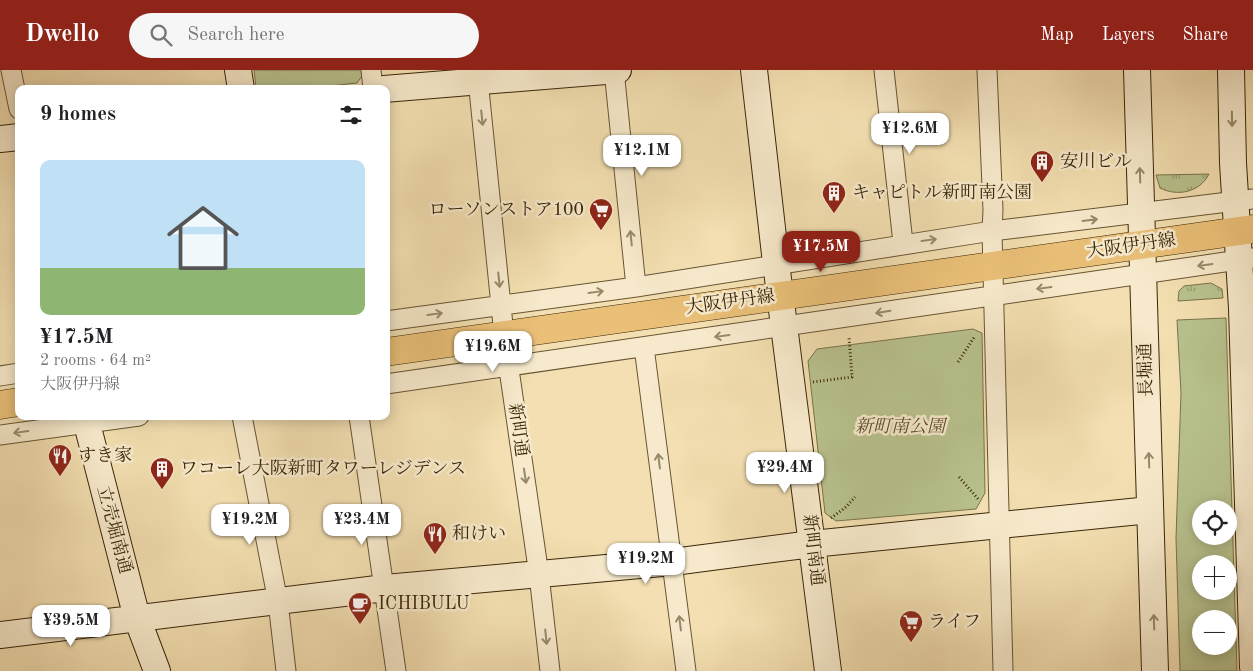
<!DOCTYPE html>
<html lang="en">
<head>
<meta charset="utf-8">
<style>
	:root { --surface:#fff; --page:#f6f6f6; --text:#202124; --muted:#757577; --accent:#8f2418 }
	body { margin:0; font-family:"Old Standard TT","Noto Serif JP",serif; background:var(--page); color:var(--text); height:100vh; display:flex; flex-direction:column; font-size:19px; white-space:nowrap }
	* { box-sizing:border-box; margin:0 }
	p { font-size:16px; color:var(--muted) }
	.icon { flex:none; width:28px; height:28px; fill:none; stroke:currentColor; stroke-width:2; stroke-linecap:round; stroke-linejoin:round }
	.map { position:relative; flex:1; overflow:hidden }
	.details { position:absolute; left:15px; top:15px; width:375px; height:335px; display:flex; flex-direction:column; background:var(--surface); border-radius:10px; box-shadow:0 2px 12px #0003 }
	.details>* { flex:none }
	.buttons { position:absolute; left:1192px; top:430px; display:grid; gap:10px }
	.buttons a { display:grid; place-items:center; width:45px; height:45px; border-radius:50%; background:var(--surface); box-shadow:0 2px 12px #0003; font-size:25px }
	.price { position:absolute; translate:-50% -42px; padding:0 11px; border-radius:10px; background:#fff; color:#222; font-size:16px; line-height:32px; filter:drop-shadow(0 1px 2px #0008) }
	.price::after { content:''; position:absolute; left:50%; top:30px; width:15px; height:11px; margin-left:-8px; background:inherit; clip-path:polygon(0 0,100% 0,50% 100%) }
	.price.selected { background:var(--accent); color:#fff }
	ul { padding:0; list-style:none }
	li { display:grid; align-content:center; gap:10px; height:265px; padding:0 25px }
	li span { display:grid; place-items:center; height:155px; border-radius:10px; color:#555 }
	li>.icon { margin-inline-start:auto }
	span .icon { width:90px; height:90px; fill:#fffc; stroke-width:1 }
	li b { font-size:21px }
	h2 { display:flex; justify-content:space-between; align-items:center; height:60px; padding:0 25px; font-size:21px }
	header { display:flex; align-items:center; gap:30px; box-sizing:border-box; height:70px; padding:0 25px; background:var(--accent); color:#fff }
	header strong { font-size:24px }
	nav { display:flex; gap:28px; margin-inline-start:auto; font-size:18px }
	.search { width:350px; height:45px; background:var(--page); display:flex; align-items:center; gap:12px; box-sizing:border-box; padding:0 18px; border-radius:28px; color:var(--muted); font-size:19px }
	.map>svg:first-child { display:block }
	.grass { fill:url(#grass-tufts); stroke:#79744c }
	.park { fill:#b8c28e; stroke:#79744c; fill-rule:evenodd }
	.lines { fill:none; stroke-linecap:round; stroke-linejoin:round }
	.street-casing { stroke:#685433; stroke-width:21 }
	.secondary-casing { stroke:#3a2609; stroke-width:28 }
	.primary-casing { stroke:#3a2609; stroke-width:29 }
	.path { stroke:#3a2609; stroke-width:3; stroke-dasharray:1 2.5; stroke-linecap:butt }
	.street { stroke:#f7eacc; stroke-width:19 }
	.secondary { stroke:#f7eacc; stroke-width:26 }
	.primary { stroke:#eac078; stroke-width:28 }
	.oneway { stroke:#98886a }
	.labels { text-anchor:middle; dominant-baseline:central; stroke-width:5; stroke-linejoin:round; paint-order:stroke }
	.poi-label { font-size:18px; fill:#3a2609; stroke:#f7eacc; text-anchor:start }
	.street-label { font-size:18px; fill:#3a2609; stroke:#f7eacc }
	.park-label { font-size:18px; font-style:italic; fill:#5a4d2a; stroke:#f7eacc }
</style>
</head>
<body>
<header>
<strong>Dwello</strong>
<div class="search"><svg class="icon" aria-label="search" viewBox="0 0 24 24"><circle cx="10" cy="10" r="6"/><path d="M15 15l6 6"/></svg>Search here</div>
<nav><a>Map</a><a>Layers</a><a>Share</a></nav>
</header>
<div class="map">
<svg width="1253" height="601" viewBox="0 0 1253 601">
	<defs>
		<pattern id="grass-tufts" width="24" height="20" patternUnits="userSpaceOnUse" patternTransform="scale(1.25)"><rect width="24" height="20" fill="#b8c28e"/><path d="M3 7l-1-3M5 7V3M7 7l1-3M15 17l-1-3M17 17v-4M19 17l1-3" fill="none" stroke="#979d72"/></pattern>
	</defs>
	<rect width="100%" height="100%" fill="#f3dfb1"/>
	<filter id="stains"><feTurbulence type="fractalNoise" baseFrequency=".004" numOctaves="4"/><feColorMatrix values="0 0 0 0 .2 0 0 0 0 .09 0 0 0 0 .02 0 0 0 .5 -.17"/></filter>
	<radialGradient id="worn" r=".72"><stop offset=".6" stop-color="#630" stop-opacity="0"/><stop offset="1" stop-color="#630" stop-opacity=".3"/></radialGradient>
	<path class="grass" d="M1209 104C1200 122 1178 127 1160 118L1156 105Z
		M1211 213 1222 219 1223 228 1178 231 1179 221 1184 216Z"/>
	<path class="park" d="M254 0H364L365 2 357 13 303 19H259L256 17Z
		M1226 248 1237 601H1180L1176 468 1181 323 1177 250ZM1201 439H1229V466H1201ZM1201 494H1229V521H1201ZM1201 549H1229V576H1201Z
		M973 259 982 263 985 423 976 439 836 451 825 443 808 291 817 279Z"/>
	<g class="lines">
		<g class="street-casing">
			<path id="street" d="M11 0 19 39
				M371 0 373 19
				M477 0 504 265 539 505 550 601
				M614 0 636 217
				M884 0 903 173
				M987 0 993 140 992 161 1003 601
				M386 251 636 217 992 161 1253 129
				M644 277 686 601
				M0 306 19 303
				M386 314 1253 188
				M242 346 278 532 286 601
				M359 346 396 601
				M0 365 139 346"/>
		</g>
		<g class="secondary-casing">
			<path id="secondary" d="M238 0 241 19
				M754 0 776 193 828 601
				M1137 0 1155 601
				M1231 0 1233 93 1242 238 1253 597
				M384 19 618 0
				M0 69 19 67
				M85 346 137 548 157 601
				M0 565 385 518 673 492 812 474 1150 440"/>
		</g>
		<g class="primary-casing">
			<path id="primary" d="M386 282 1253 159
				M0 335 19 332"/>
		</g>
		<path class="path" d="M958 292 975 266
			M813 312 852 307 849 267
			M959 407 979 430
			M831 448 846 437 855 427"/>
		<use href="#street" class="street"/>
		<use href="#secondary" class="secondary"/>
		<use href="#primary" class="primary"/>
	</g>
	<defs><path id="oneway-shaft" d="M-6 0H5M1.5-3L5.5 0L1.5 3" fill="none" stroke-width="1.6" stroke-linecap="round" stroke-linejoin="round" transform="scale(1.25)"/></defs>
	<g class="oneway">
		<use href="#oneway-shaft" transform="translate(482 48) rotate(84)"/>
		<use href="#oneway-shaft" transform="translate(1232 49) rotate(89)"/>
		<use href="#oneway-shaft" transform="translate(1140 105) rotate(-92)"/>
		<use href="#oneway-shaft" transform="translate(1090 150) rotate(-7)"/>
		<use href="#oneway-shaft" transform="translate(631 168) rotate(-96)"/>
		<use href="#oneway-shaft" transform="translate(929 170) rotate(-8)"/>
		<use href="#oneway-shaft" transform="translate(1205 195) rotate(172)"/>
		<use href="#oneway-shaft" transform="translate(499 210) rotate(84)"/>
		<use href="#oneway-shaft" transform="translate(1044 218) rotate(172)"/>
		<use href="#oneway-shaft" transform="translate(596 222) rotate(-8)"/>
		<use href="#oneway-shaft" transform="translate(883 242) rotate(171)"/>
		<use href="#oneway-shaft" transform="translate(435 244) rotate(-8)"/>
		<use href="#oneway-shaft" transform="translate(722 266) rotate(172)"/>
		<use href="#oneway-shaft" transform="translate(21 362) rotate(172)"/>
		<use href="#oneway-shaft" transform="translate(1149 390) rotate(-92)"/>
		<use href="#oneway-shaft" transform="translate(659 391) rotate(-97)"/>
		<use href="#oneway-shaft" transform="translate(525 406) rotate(82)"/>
		<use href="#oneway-shaft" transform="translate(1154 552) rotate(-92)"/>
		<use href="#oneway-shaft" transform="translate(680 553) rotate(-97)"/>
		<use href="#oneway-shaft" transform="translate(546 567) rotate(84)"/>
	</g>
	<defs>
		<g id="building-pin" transform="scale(1.25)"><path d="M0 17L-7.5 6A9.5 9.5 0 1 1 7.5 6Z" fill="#8f2418" stroke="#f7eacc"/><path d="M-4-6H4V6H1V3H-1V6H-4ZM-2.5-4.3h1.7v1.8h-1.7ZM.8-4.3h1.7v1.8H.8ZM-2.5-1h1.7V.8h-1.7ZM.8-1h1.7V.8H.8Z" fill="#fff"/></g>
		<g id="supermarket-pin" transform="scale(1.25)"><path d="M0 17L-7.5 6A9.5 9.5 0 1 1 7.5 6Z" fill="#8f2418" stroke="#f7eacc"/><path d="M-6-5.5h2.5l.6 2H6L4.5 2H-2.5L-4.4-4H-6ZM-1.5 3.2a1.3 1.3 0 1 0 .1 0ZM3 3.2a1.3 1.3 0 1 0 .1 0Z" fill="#fff"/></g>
		<g id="restaurant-pin" transform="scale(1.25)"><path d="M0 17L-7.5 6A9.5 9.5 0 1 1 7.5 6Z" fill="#8f2418" stroke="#f7eacc"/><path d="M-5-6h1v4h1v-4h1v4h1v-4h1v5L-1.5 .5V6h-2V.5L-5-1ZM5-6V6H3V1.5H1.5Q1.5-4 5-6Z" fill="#fff"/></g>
		<g id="cafe-pin" transform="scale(1.25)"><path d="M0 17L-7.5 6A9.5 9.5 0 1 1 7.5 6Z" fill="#8f2418" stroke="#f7eacc"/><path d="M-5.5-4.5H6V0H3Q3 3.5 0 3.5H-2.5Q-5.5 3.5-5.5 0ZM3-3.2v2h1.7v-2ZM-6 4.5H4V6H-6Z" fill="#fff"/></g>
	</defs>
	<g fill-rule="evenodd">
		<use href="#building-pin" x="1042" y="92"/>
		<use href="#building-pin" x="834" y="123"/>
		<use href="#supermarket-pin" x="601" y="140"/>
		<use href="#restaurant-pin" x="60" y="386"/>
		<use href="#building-pin" x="162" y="399"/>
		<use href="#restaurant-pin" x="435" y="464"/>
		<use href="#cafe-pin" x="360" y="534"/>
		<use href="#supermarket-pin" x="911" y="552"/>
	</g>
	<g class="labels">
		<g class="poi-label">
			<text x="1060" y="92">安川ビル</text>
			<text x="852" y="123">キャピトル新町南公園</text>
			<text x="584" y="140" text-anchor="end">ローソンストア100</text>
			<text x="78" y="386">すき家</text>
			<text x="180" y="399">ワコーレ大阪新町タワーレジデンス</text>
			<text x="452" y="464">和けい</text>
			<text x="378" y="534">ICHIBULU</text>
			<text x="928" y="552">ライフ</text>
		</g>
		<g class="street-label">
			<text transform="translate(1131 176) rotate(-8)">大阪伊丹線</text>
			<text transform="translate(730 232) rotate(-8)">大阪伊丹線</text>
			<text transform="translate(1146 300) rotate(-92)">長堀通</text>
			<text transform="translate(518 360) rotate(82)">新町通</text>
			<text transform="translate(114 460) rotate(75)">立売堀南通</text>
			<text transform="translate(813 480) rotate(83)">新町南通</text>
		</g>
		<g class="park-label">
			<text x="900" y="357">新町南公園</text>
		</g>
	</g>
	<rect width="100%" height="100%" filter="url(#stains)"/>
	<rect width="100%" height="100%" fill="url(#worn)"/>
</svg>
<div class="buttons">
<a><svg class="icon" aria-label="locate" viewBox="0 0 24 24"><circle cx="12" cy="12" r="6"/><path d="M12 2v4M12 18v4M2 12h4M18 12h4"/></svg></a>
<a>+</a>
<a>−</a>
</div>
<b class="price" style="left:910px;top:85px">¥12.6M</b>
<b class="price" style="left:642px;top:107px">¥12.1M</b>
<b class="price selected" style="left:821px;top:203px">¥17.5M</b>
<b class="price" style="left:493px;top:303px">¥19.6M</b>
<b class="price" style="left:785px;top:424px">¥29.4M</b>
<b class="price" style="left:250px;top:476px">¥19.2M</b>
<b class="price" style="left:362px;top:476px">¥23.4M</b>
<b class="price" style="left:646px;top:515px">¥19.2M</b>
<b class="price" style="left:71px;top:577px">¥39.5M</b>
<section class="details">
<h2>9 homes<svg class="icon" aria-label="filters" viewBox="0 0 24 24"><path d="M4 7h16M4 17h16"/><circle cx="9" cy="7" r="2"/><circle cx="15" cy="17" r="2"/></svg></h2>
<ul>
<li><span style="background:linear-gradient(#bfe0f5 70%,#8fb573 0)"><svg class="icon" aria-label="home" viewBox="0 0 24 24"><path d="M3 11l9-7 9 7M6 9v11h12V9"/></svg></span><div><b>¥17.5M</b><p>2 rooms · 64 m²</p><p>大阪伊丹線</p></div></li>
</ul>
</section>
</div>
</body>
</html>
